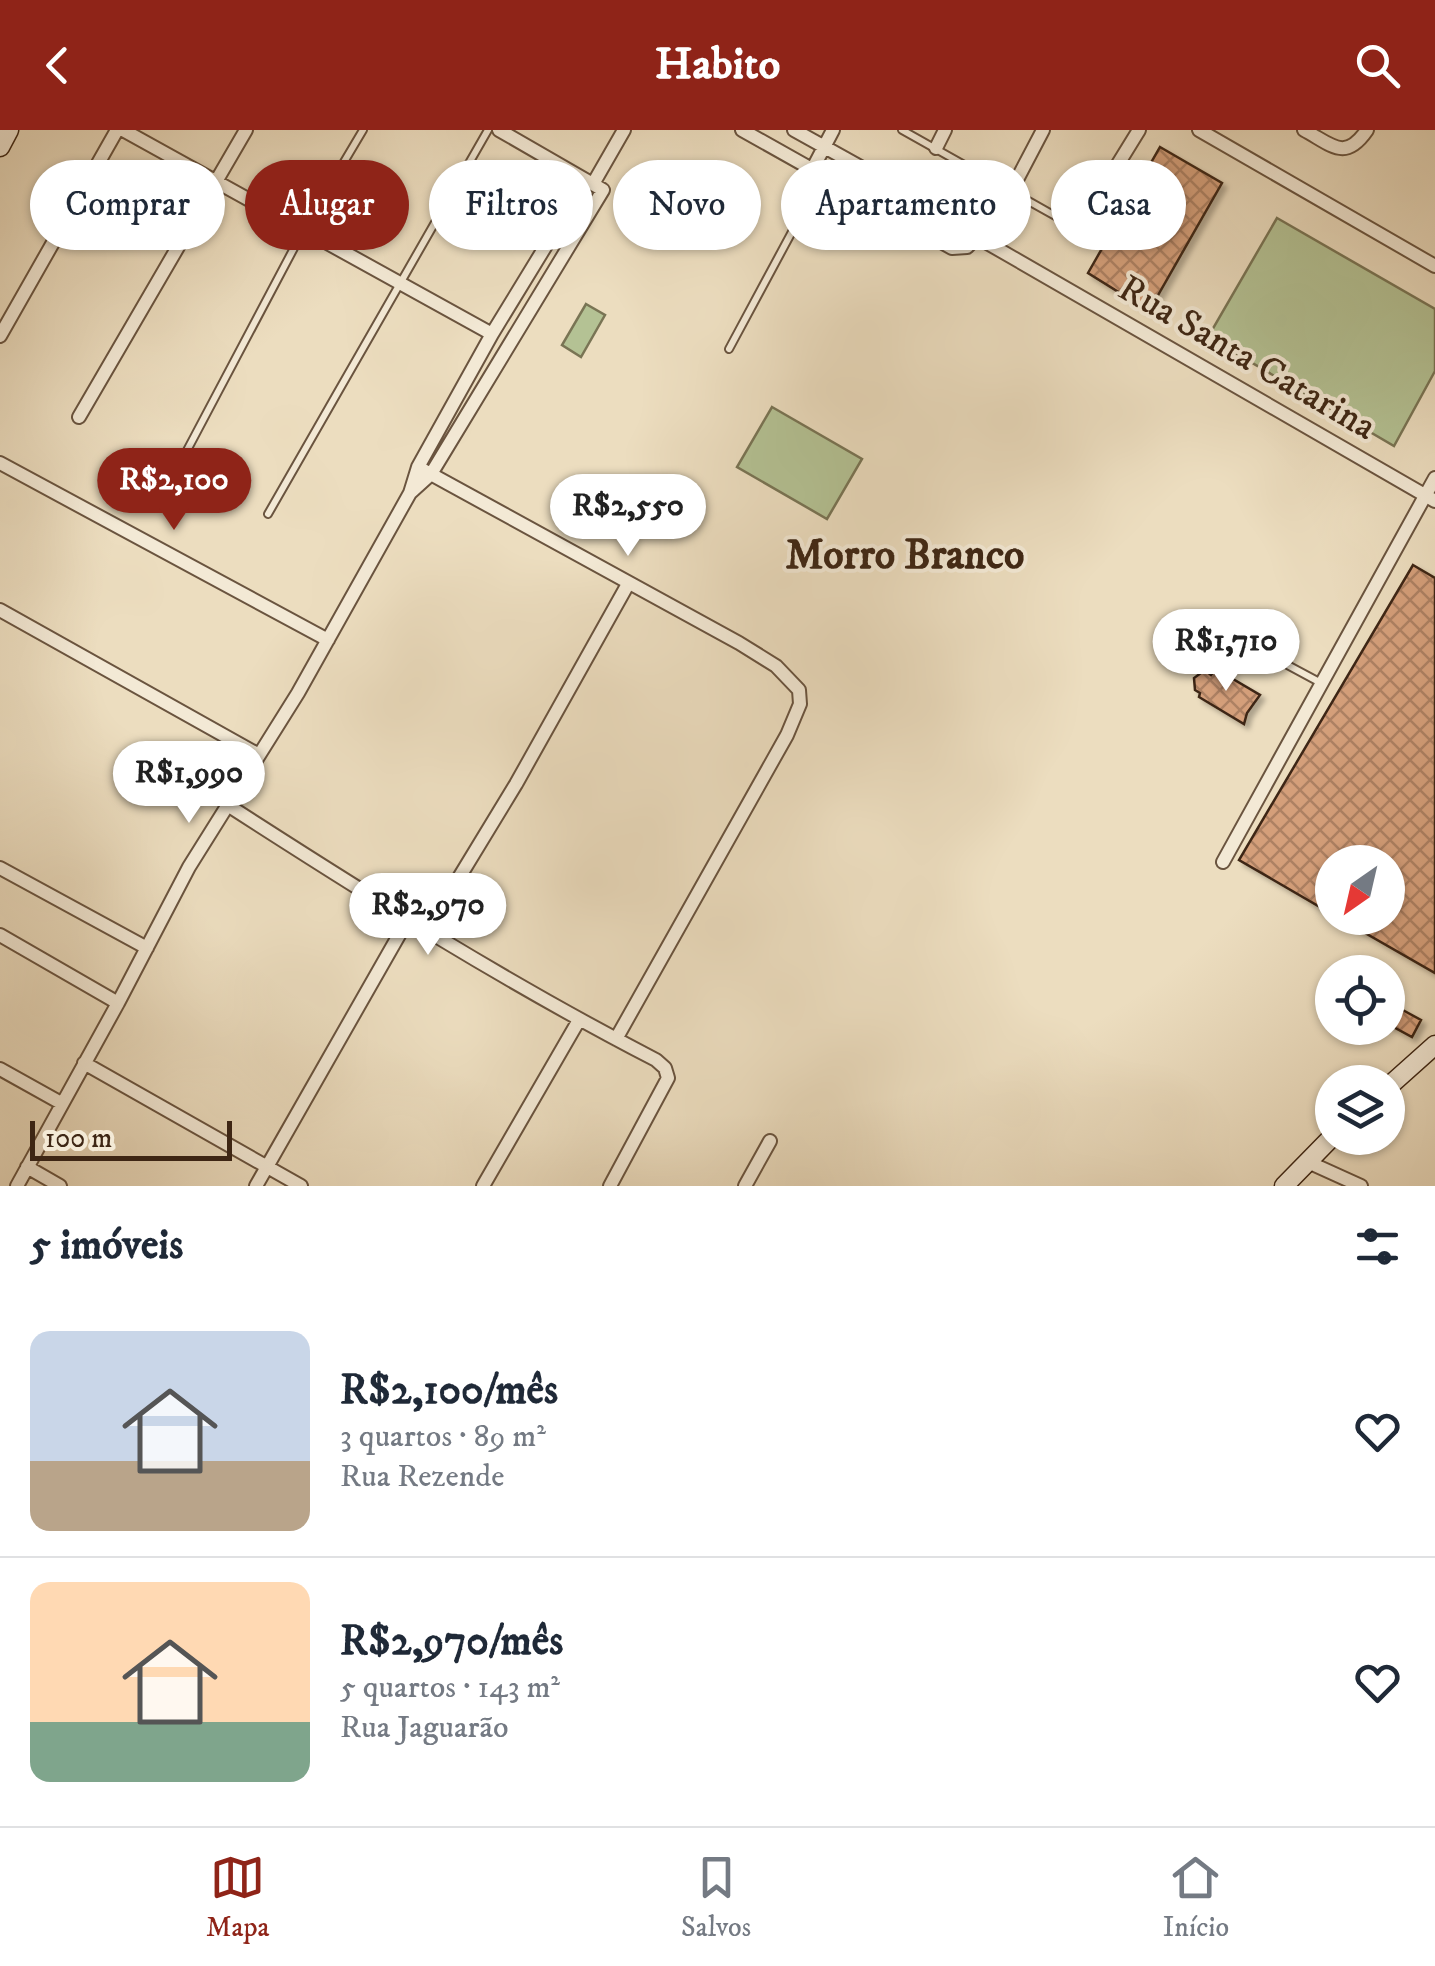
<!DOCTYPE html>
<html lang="pt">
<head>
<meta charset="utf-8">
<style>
	:root { --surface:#fff; --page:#f6f6f7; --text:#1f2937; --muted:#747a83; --line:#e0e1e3; --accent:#8f2418 }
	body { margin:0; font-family:"IM FELL DW Pica",serif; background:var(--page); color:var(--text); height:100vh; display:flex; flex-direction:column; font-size:38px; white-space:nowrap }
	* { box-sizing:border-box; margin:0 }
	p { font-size:32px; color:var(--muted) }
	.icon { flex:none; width:55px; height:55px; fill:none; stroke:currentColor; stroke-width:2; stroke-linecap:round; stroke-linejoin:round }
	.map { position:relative; height:1056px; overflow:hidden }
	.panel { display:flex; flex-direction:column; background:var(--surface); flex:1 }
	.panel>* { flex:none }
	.top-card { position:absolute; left:30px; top:30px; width:1375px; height:90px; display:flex; gap:20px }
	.needle { width:65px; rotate:214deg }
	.tools { position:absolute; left:1315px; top:715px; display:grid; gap:20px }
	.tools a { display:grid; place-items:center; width:90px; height:90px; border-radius:50%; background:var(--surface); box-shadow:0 2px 8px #0004; font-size:50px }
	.scale { position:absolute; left:30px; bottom:25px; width:202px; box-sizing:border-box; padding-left:10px; border:5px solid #3e2614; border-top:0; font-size:28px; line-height:35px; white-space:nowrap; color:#3e2614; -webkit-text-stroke:8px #f3e9d5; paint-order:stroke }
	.price { position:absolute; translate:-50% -85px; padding:0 22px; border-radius:35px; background:#fff; color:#222; font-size:32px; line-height:65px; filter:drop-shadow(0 2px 5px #0008) }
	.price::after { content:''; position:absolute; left:50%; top:60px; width:30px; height:22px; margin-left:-15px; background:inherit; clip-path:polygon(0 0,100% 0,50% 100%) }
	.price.current { background:var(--accent); color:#fff }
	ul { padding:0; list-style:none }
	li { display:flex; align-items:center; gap:30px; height:250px; padding:0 30px }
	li+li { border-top:2px solid var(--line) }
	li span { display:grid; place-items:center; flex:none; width:280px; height:200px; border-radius:20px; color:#555 }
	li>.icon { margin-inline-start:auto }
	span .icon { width:120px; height:120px; fill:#fffc; stroke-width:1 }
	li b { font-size:42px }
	h2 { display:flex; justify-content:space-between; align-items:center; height:120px; padding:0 30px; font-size:42px }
	.pill { padding:0 35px; border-radius:45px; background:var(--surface); box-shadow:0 2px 8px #0004; font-size:35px; line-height:90px }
	.pill.current { background:var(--accent); color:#fff }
	header { display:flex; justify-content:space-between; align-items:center; height:130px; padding:0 30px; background:var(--accent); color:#fff; font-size:45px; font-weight:800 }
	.tabs { display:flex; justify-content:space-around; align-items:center; height:140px; border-top:2px solid var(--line); background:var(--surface); font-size:28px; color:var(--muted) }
	.tabs a { display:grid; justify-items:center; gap:5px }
	.tabs .current { color:var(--accent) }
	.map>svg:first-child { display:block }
	.grass { fill:#b4c294; stroke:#797454; stroke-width:2.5 }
	.building { fill:url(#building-cross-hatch); stroke:#3e2614; stroke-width:2.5; filter:url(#shadow) }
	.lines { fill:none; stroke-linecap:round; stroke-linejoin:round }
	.lane-casing { stroke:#6a543f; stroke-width:10 }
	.street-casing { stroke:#6a543f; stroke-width:16 }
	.secondary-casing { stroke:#3e2614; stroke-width:21 }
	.lane { stroke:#f3e9d5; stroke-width:6 }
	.street { stroke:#f3e9d5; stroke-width:12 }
	.secondary { stroke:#f3e9d5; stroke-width:18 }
	.labels { text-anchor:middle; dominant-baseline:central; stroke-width:8; stroke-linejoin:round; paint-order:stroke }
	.street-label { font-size:38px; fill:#3e2614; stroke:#f3e9d5 }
	.quarter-label { font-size:42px; font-weight:bold; fill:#3e2614; stroke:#f3e9d5 }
</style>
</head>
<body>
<header><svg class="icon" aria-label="back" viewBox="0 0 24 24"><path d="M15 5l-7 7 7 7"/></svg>Habito<svg class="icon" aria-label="search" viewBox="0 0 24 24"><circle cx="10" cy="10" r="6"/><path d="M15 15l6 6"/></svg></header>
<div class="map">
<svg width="1435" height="1056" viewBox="0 0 1435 1056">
	<defs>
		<pattern id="building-cross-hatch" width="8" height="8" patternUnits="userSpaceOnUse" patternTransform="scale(2.5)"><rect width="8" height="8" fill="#d49f7a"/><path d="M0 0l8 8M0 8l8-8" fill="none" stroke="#ad8163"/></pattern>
		<filter id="shadow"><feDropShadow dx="4.5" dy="4.5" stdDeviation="2.5" flood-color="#0004"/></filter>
	</defs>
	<rect width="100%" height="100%" fill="#ecddbf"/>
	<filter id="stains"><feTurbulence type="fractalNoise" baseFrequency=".002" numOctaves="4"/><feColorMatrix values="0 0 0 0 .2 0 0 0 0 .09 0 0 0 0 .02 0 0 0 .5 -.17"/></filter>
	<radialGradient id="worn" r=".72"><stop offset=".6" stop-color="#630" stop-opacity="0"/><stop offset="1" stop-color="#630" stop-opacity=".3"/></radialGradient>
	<path class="grass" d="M1277 88 1435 179V241L1394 316 1208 207Z
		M586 174 605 185 581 227 562 215Z
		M772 277 862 329 827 389 737 337Z"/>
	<path class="building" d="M1160 17 1222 53 1149 181 1088 143Z
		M1413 435 1435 448V843L1339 788H1388V732H1332V784L1239 730Z
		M1216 539 1260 565 1247 583 1244 594 1199 567 1200 563 1195 560 1194 548 1205 540 1211 545Z
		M1388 872 1421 890 1412 907 1388 894Z"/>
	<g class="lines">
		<g class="lane-casing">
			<path id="lane" d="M902 0 1057 87 1072 91 1086 86
				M729 219 822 46
				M183 328 303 101 363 0
				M268 384 488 0
				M1237 508 1321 553"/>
		</g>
		<g class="street-casing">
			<path id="street" d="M123 0 492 204
				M742 0 952 118 967 117 977 107
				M794 0 963 94 977 107 1435 371
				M1199 0 1435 136
				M1304 0C1332 15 1345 32 1367 0
				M936 18 945 0
				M812 40 833 0
				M593 54 624 0
				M1011 61 1043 0
				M1086 86 1139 0
				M0 206 117 0
				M79 287 246 0
				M0 333 328 510
				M418 337 739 513 776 536 799 560 800 574 787 605 616 909
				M410 363 431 344 603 60 499 0
				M0 480 259 625
				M226 674C367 765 507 853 656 930L665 938 668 948 610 1056
				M1223 732 1435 348
				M0 738 147 818
				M426 802 516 654 628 454
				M0 805 118 873
				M84 933 301 1056
				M0 939 61 973
				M1308 1032 1361 1056
				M27 1037 60 1056
				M17 1056 118 873 189 737 298 563 410 363 418 337 492 204 586 50
				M256 1056 407 791
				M483 1056 579 890
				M745 1056 770 1011"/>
		</g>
		<g class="secondary-casing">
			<path id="secondary" d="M0 17 9 0
				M1388 957 1435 915
				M1284 1056 1332 1007"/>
		</g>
		<use href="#lane" class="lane"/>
		<use href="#street" class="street"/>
		<use href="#secondary" class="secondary"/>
	</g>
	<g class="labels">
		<g class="street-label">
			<text transform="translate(1247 228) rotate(30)">Rua Santa Catarina</text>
		</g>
		<g class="quarter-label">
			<text x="905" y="426">Morro Branco</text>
		</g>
	</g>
	<rect width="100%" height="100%" filter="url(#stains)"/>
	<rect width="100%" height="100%" fill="url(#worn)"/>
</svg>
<div class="tools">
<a><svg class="needle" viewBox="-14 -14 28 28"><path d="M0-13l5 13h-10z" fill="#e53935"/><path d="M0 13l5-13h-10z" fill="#747a83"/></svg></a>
<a><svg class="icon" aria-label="locate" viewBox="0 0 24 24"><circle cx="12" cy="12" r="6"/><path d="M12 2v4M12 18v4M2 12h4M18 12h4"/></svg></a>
<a><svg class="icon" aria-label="layers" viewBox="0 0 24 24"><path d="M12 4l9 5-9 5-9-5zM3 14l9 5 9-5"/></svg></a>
</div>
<div class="scale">100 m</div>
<b class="price current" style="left:174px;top:403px">R$2,100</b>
<b class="price" style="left:628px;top:429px">R$2,550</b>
<b class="price" style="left:1226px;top:564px">R$1,710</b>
<b class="price" style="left:189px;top:696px">R$1,990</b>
<b class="price" style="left:428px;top:828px">R$2,970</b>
<div class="top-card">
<a class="pill">Comprar</a>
<a class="pill current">Alugar</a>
<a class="pill">Filtros</a>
<a class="pill">Novo</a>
<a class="pill">Apartamento</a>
<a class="pill">Casa</a>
</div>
</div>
<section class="panel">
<h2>5 imóveis<svg class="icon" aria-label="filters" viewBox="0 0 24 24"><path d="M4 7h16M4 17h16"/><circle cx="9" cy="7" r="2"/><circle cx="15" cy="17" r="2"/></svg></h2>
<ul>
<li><span style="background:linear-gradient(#c9d6e8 65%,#b9a48a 0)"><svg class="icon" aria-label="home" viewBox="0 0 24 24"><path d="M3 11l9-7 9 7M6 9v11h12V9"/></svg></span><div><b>R$2,100/mês</b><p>3 quartos · 89 m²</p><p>Rua Rezende</p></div><svg class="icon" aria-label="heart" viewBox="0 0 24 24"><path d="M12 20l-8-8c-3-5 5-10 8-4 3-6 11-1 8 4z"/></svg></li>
<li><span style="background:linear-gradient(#ffd9b3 70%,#7fa58c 0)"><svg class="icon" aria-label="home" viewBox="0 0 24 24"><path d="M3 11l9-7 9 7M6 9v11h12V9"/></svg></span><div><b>R$2,970/mês</b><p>5 quartos · 143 m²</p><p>Rua Jaguarão</p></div><svg class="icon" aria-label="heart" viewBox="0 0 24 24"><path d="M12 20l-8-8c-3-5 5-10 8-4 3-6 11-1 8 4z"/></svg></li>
</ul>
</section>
<nav class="tabs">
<a class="current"><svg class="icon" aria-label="map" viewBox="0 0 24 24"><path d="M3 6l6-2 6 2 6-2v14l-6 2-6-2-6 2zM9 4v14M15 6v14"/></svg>Mapa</a>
<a><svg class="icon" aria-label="saved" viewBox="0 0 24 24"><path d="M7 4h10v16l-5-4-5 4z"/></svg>Salvos</a>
<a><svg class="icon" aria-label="home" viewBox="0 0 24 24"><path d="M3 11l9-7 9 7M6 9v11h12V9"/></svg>Início</a>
</nav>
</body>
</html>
